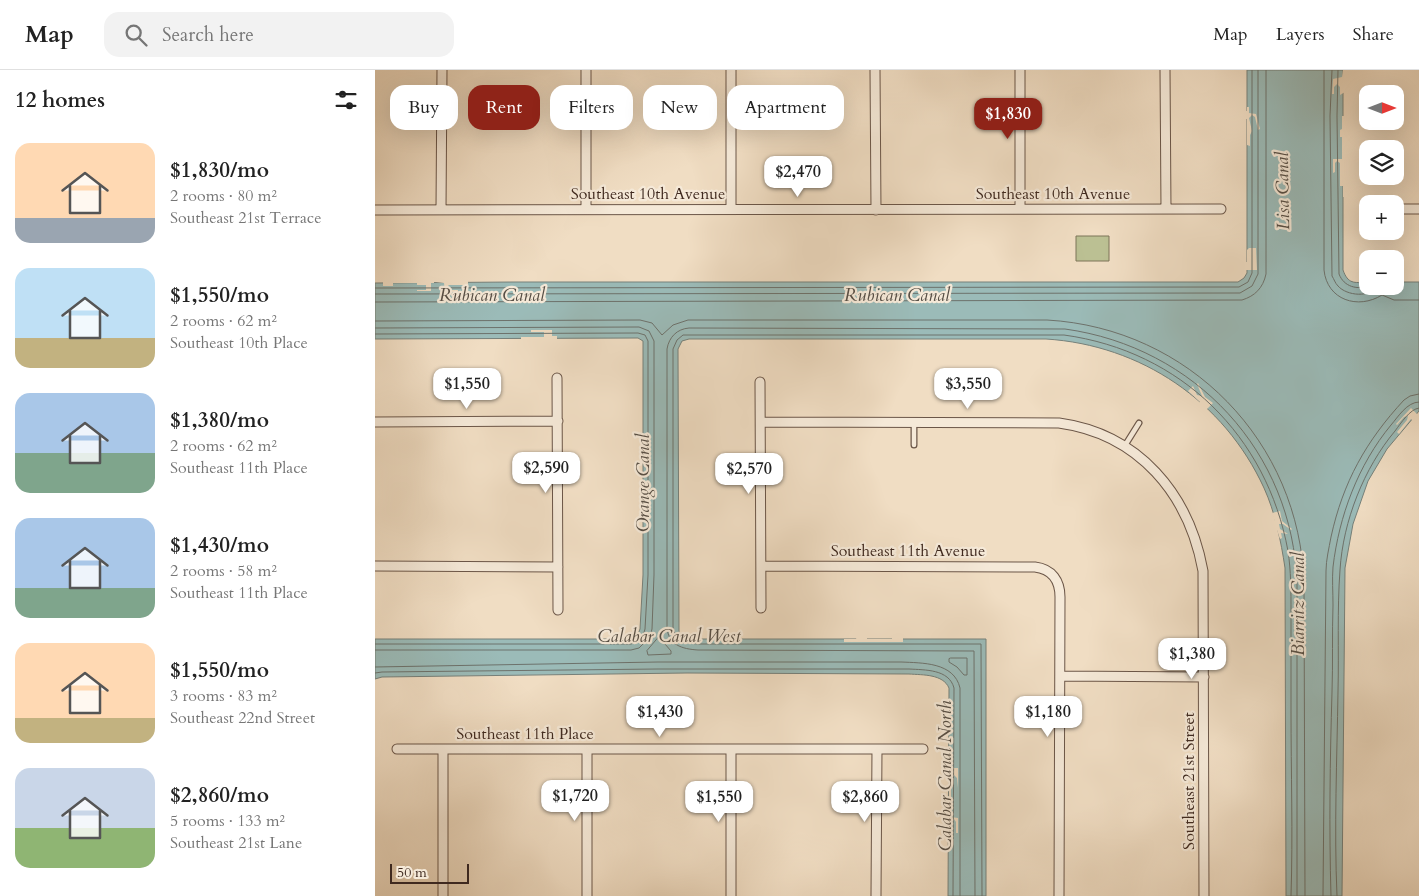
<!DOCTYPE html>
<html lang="en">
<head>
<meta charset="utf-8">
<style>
	:root { --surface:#fff; --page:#f2f2f2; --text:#222; --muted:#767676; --line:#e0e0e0; --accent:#8f2418 }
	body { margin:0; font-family:Cardo,serif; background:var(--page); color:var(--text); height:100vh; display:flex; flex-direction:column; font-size:19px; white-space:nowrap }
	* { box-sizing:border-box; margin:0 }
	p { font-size:16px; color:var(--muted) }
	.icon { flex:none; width:28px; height:28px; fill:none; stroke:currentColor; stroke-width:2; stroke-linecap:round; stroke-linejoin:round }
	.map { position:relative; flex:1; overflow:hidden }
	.details { display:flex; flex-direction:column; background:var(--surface); width:375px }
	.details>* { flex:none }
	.top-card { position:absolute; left:15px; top:15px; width:475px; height:45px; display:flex; gap:10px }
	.needle { width:32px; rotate:90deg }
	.buttons { position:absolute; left:984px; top:15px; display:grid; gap:10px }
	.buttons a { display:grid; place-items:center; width:45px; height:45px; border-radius:10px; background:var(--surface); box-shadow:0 5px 20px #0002; font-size:25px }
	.scale { position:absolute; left:15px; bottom:12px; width:79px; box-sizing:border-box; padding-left:5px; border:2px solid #3f291f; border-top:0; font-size:14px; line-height:18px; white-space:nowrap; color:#3f291f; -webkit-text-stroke:4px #f5e9d8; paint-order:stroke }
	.price { position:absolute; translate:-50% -42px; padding:0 11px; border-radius:10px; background:#fff; color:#222; font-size:16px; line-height:32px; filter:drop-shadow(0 1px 2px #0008) }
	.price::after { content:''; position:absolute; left:50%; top:30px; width:15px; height:11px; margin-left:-8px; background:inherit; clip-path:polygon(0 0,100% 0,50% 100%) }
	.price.active { background:var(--accent); color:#fff }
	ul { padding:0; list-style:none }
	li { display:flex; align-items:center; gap:15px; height:125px; padding:0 15px }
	li span { display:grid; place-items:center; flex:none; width:140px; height:100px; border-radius:15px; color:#555 }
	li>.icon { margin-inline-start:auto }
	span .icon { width:60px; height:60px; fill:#fffc; stroke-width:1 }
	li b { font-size:21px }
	h2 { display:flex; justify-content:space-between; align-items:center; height:60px; padding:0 15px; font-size:21px }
	.chip { padding:0 18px; border-radius:15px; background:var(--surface); box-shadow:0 5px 20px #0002; font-size:18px; line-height:45px }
	.chip.active { background:var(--accent); color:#fff }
	header { display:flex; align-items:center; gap:30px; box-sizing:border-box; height:70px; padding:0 25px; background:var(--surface); border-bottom:1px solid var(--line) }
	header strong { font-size:24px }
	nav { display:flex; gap:28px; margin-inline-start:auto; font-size:18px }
	.search { width:350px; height:45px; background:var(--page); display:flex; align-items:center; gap:12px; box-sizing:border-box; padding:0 18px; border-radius:15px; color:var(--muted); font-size:19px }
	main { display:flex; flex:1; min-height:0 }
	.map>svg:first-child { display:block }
	.green { fill:#bbc093; stroke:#7d7459 }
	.water { fill:#9bbbb8; stroke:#76817b }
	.pier { fill:#f0ddc3 }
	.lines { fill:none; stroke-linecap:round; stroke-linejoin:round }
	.shore { stroke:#6d726c; stroke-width:1 }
	.service-casing { stroke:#6b5648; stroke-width:7 }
	.minor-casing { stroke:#6b5648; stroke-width:11 }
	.service { stroke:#f5e9d8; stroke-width:4.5 }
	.minor { stroke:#f5e9d8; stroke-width:9 }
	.labels { text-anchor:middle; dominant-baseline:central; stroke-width:4.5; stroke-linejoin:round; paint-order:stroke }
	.street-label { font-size:16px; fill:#3f291f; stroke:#f5e9d8 }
	.water-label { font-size:18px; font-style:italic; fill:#564e45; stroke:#f5e9d8 }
</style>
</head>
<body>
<header>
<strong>Map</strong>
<div class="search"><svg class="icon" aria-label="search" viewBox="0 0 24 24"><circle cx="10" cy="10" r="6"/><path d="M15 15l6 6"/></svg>Search here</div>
<nav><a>Map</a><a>Layers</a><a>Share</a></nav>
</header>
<main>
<section class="details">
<h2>12 homes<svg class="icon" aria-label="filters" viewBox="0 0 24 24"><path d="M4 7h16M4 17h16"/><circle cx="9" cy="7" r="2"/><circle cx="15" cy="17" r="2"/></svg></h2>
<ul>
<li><span style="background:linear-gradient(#ffd9b3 75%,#9aa5b1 0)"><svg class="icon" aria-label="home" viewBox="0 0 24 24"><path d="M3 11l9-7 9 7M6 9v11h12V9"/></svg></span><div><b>$1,830/mo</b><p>2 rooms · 80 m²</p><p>Southeast 21st Terrace</p></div></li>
<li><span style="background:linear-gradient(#bfe0f5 70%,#c2b280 0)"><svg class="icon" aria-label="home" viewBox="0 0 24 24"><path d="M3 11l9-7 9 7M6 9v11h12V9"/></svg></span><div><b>$1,550/mo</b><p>2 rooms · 62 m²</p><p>Southeast 10th Place</p></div></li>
<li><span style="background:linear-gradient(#a9c7e8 60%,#7fa58c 0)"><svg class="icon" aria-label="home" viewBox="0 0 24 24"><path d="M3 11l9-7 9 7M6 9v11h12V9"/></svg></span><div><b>$1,380/mo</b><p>2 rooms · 62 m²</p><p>Southeast 11th Place</p></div></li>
<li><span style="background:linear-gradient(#a9c7e8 70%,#7fa58c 0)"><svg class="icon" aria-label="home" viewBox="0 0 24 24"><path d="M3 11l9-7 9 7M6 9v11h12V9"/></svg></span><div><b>$1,430/mo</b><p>2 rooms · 58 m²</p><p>Southeast 11th Place</p></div></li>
<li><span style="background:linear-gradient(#ffd9b3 75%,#c2b280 0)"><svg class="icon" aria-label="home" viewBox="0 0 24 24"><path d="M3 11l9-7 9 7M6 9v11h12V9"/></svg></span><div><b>$1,550/mo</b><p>3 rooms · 83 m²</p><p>Southeast 22nd Street</p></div></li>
<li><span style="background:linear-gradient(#c9d6e8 60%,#8fb573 0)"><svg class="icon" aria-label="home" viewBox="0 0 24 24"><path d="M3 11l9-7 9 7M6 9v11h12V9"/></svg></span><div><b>$2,860/mo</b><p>5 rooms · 133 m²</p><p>Southeast 21st Lane</p></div></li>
</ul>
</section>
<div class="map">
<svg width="1044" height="826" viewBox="0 0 1044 826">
	<rect width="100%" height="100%" fill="#f0ddc3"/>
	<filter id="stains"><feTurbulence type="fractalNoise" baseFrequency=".004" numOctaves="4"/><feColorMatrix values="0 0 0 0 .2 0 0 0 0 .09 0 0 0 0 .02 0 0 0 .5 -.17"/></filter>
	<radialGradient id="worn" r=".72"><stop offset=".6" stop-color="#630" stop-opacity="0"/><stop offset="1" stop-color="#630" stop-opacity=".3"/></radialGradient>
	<path class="green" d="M701 166H734V191H701Z"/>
	<path class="water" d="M872 0H968V200C973 214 979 213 992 212V216H1020V212H1044V341L1012 379 993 411 978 454 970 498 967 826H911L910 498C906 471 900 442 889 418 849 331 766 275 671 269H314L307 271 303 279 304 562 310 568 324 569H611V826H573L574 618C568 604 548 605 534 604L312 603 7 607 0 609V569H256L263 564 265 559 268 505V271L263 268 0 269V213L140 212H863L869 208 872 203Z"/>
	<path class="pier" d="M968 0H970V22L965 25V17L962 14 959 17V24H957L958 9 967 7Z
		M872 37H874V43L881 44 885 59 883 60 880 47 877 45 874 48 877 61 875 65V76L872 75V49H870V41H872Z
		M967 46H969L970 127H968V116H965V93L962 91 960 93V102L958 103V89H967V67H965V60L967 59Z
		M874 178H881L882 200H869L870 192H872V180Z
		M59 210V213H56V221H42V220H51V215H42V213H18V216H8V211Z
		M61 210H93V215H74L71 218 74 220H83V222H70L69 213 61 212Z
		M156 260H177V266H182V269H157V272H146V267H169V262H156Z
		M823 313 830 327 838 333 831 340 824 334 825 332 813 321 818 316 822 325 827 326 822 314Z
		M1036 338 1043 345 1038 351 1036 349 1024 364 1022 362 1032 350 1033 346 1029 347 1022 355 1021 354Z
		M905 441 907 451 917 459 916 460 908 454H904L905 459 913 464 906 463 907 468 905 469 902 460H900L898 453 900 452 897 443Z
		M482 566H492V569H517V566H528V572H469V569H481Z
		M574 698H583V718L582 708 579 705 576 708V747L583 748V763H581V752L579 749 576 752V771H573V761H571V751H574Z"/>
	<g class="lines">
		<path class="shore" d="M949 0V200C952 230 983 240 1007 225L1019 230H1044
			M957 0 955 46 957 206C959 209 960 213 963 216 972 226 995 228 1003 216
			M963 0 962 46 964 204C969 217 982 220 995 216
			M0 218 864 217 873 212 877 203V0
			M0 224 865 223 877 216 883 204V0
			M0 232 867 230C880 226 888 218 891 204V0
			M0 251 265 250 277 253 287 265 298 255 313 250H672C814 258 925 372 929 514L930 826
			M0 258 264 257 274 261 279 271V505L277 559 275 566 269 573 264 578 256 580H0
			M0 264 263 263 270 265 273 271V505L270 559C268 567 264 572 256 574H0
			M284 567 296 581V584L273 585 272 581Z
			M576 588H592V605H589L582 597 574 592V589Z
			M0 597 283 592H526C547 593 579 592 585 618V826
			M0 603 7 602 283 599H534C550 600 574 599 579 618L578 826
			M600 826 599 581 323 580C307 579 293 575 292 557V279C294 267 302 259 314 258L690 259C820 277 918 382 922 514V826
			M607 826 606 574H323C311 573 300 572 298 557V279L302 270 308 265H689C806 281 892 366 913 481 916 501 916 521 916 542 916 575 916 607 916 640 916 702 918 764 916 826
			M948 826 951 501C951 490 954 478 956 467 968 412 991 371 1029 330L1035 326 1044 324
			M956 826C954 758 955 690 957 622 958 593 957 564 958 535 958 522 957 509 958 497 964 446 983 395 1016 355 1023 347 1032 332 1044 332
			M962 826C959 758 962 689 963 621 964 581 962 540 965 500 968 451 989 398 1020 361 1026 353 1035 339 1044 338"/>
		<g class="service-casing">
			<path id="service" d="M539 375V353
				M749 377 764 353"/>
		</g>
		<g class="minor-casing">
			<path id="minor" d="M211 0V139
				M356 0V139
				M500 0 501 140
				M790 0 791 139
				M66 139 67 0
				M645 139V0
				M991 139H992
				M1020 139H1044
				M0 140 846 139
				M182 308 183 540
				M385 312 386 538
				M0 352 183 351
				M386 352 684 353C764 364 814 424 828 501L829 826
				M0 496 183 497
				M386 496 660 497C677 499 685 511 685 527L684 826
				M685 606 829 607
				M22 679H548
				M68 679V826
				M212 679V826
				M356 826V680
				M501 826 502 679"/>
		</g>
		<use href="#service" class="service"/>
		<use href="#minor" class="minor"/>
	</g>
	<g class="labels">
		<g class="street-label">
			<text x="273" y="124">Southeast 10th Avenue</text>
			<text x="678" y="124">Southeast 10th Avenue</text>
			<text x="533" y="481">Southeast 11th Avenue</text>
			<text x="150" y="664">Southeast 11th Place</text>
			<text transform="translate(814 711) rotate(-90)">Southeast 21st Street</text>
		</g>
		<g class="water-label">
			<text transform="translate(908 121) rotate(-91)">Lisa Canal</text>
			<text x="117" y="225">Rubican Canal</text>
			<text x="522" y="225">Rubican Canal</text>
			<text transform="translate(268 413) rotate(-90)">Orange Canal</text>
			<text transform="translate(923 534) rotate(-90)">Biarritz Canal</text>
			<text x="294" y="566">Calabar Canal West</text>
			<text transform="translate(570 706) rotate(-90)">Calabar Canal North</text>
		</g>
	</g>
	<rect width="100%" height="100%" filter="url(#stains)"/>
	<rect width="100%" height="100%" fill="url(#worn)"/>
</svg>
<div class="buttons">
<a><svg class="needle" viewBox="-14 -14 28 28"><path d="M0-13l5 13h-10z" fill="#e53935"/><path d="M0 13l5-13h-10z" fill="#767676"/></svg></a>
<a><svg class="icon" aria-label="layers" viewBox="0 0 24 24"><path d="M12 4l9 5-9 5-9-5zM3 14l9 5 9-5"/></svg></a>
<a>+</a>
<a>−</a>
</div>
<div class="scale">50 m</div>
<b class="price active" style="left:633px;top:70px">$1,830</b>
<b class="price" style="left:423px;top:128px">$2,470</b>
<b class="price" style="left:92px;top:340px">$1,550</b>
<b class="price" style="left:593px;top:340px">$3,550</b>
<b class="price" style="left:171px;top:424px">$2,590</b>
<b class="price" style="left:374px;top:425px">$2,570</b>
<b class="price" style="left:817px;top:610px">$1,380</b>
<b class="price" style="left:285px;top:668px">$1,430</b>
<b class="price" style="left:673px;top:668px">$1,180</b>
<b class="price" style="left:200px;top:752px">$1,720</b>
<b class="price" style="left:344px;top:753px">$1,550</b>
<b class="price" style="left:490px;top:753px">$2,860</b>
<div class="top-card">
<a class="chip">Buy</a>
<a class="chip active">Rent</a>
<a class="chip">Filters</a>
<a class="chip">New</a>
<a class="chip">Apartment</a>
</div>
</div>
</main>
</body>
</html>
